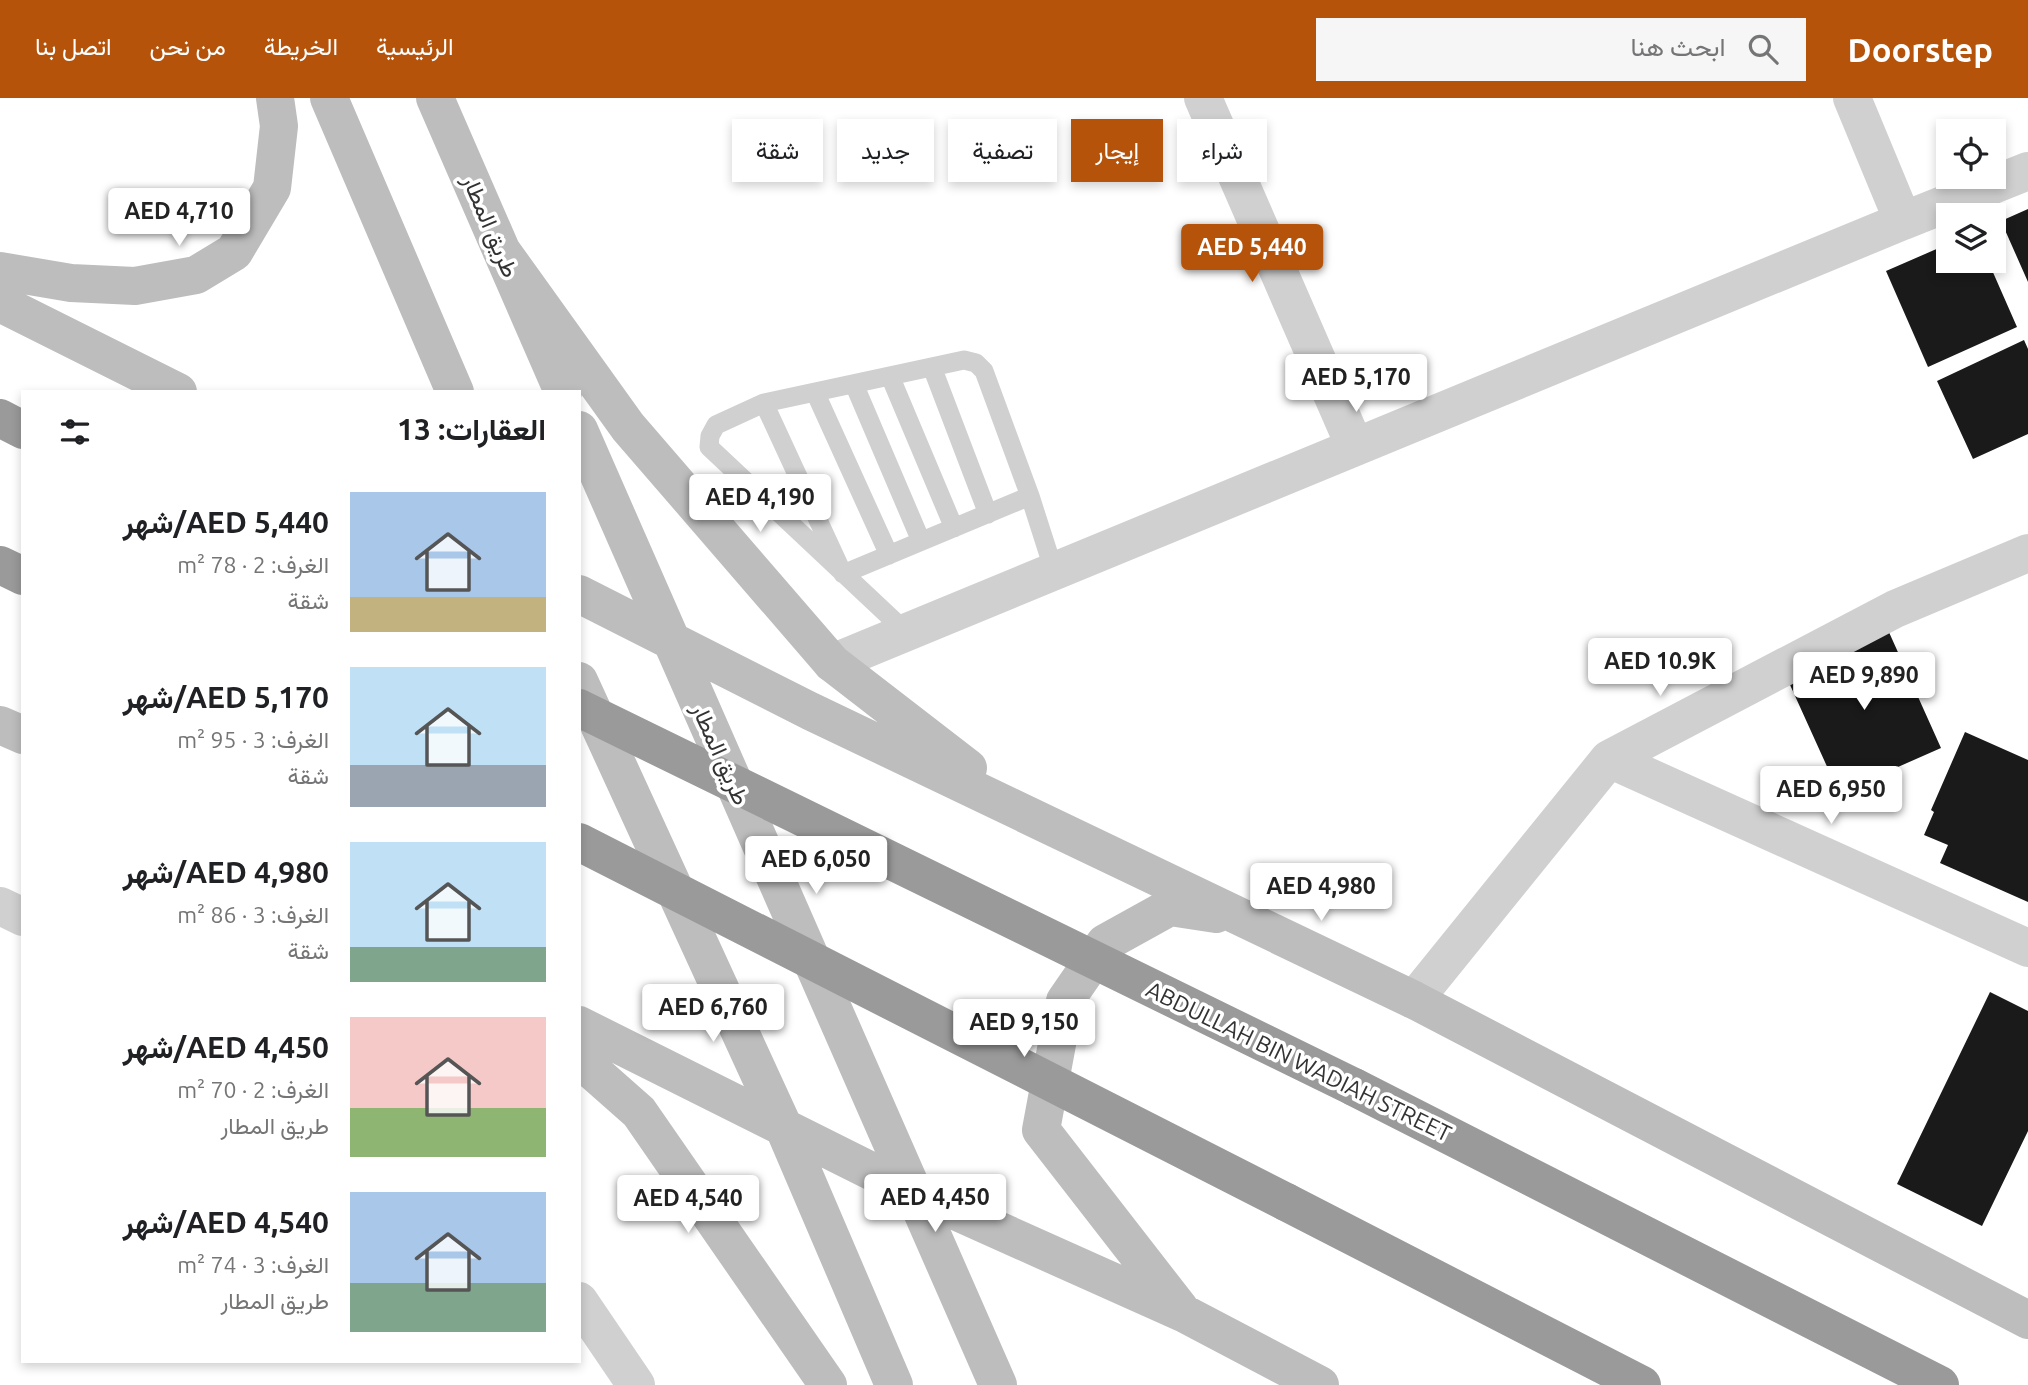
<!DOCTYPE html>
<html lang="ar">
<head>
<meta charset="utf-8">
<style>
	:root { --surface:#fff; --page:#f6f6f6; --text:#202124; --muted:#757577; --accent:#b45309 }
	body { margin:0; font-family:Ubuntu,Vazirmatn,sans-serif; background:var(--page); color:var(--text); direction:rtl; height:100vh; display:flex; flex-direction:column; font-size:26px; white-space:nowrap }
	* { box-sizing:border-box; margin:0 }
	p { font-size:23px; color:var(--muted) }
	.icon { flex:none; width:38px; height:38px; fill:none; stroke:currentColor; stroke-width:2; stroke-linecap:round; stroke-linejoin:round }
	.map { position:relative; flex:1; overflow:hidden; direction:ltr }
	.side { position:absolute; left:21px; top:292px; width:560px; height:973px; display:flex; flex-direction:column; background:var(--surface); border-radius:0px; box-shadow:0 4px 10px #0003; direction:rtl }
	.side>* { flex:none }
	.hud { position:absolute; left:602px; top:21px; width:665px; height:63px; direction:rtl; display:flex; gap:14px }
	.tools { position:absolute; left:1936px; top:21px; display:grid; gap:14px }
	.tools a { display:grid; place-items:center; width:70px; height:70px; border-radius:0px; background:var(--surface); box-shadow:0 4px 10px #0003; font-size:35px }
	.price { position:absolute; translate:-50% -60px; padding:0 16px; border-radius:7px; background:#fff; color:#222; font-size:23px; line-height:46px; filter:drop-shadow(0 2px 4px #0008) }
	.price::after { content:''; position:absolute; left:50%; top:42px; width:21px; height:16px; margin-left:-10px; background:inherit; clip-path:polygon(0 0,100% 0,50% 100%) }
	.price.selected { background:var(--accent); color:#fff }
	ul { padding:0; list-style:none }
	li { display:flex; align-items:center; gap:21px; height:175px; padding:0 35px }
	li span { display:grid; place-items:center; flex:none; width:196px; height:140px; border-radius:0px; color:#555 }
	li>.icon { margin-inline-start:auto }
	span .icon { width:84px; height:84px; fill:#fffc; stroke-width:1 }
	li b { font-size:30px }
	h2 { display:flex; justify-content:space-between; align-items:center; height:84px; padding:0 35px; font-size:30px }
	.chip { padding:0 24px; border-radius:0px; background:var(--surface); box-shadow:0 4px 10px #0003; font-size:24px; line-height:63px }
	.chip.selected { background:var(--accent); color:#fff }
	header { display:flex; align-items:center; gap:42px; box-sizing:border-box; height:98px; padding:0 35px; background:var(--accent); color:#fff }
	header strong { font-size:33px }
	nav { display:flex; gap:38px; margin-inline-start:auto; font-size:24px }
	.search { width:490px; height:63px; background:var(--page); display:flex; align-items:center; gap:18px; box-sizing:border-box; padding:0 24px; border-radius:0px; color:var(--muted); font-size:26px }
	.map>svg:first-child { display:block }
	.building { fill:#1a1a1a }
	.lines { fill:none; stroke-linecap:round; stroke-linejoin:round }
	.lane { stroke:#d0d0d0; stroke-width:19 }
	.street { stroke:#d0d0d0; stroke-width:38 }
	.secondary { stroke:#bdbdbd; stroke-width:38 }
	.highway { stroke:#9a9a9a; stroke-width:38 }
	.highway-bridge { stroke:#9a9a9a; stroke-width:38 }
	.labels { text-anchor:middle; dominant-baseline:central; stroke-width:7; stroke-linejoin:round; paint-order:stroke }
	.street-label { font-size:23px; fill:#333; stroke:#fff }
</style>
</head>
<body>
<header>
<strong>Doorstep</strong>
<div class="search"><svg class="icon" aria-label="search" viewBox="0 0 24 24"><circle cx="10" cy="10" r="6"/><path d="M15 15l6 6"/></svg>ابحث هنا</div>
<nav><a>الرئيسية</a><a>الخريطة</a><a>من نحن</a><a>اتصل بنا</a></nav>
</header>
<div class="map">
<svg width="2028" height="1287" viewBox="0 0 2028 1287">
	<rect width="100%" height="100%" fill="#fff"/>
	<path class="building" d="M2028 111V184L2001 123Z
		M1948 146V163H1988L2017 229 1928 269 1886 173Z
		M2024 242 2028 251V336L1973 361 1937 283Z
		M1888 532 1941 650 1839 695 1786 578Z
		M1965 634 2028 662V804L1940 765 1948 747 1924 737 1934 714 1931 712Z
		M1990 894 2028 913V1033L1982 1128 1897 1086Z"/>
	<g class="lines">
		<path class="lane" d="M932 269 988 416
			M890 278 954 430
			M854 286 921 443
			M815 294 889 457
			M764 305 843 476 1030 398
			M906 534 709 349 710 338 716 327 764 305 964 262 976 265 984 273 1030 398 1054 473"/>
		<path class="street" d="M1203 0 1355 349
			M1852 0 1903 123 2028 73
			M832 565 1903 123
			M1609 661 2028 850
			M0 808 23 819
			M1414 902 1609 661 1895 511 2028 455
			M579 1203 636 1287"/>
		<path class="secondary" d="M329 0 455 294
			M435 0 563 294
			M501 152 628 329 832 565 968 670
			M0 173 71 185 135 188 196 177 234 154 272 90 279 28 275 0
			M0 205 178 294
			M579 332 998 1287
			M579 496 810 613 1414 902 2028 1222
			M579 583 784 1030 894 1287
			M0 627 23 637
			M579 927 915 1095 1185 1216 1320 1287
			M579 961 639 1014 828 1287
			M1180 1211 1041 1032 1065 903 1105 845 1170 809 1216 816"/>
		<path class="highway" d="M0 320 23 332
			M0 467 23 478
			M1354 989 1940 1287
			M1286 1104 1642 1287"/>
		<path class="highway-bridge" d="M579 610 1354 989
			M579 744 1286 1104"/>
	</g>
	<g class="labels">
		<g class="street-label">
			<text transform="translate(491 128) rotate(67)">طريق المطار</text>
			<text transform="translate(721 656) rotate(66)">طريق المطار</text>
			<text transform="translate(1299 963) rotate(26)">ABDULLAH BIN WADIAH STREET</text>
		</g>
	</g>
</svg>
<div class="tools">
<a><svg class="icon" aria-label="locate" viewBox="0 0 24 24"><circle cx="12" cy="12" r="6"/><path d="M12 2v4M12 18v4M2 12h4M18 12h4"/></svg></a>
<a><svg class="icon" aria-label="layers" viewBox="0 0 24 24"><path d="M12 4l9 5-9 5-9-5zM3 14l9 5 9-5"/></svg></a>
</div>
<b class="price" style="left:179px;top:150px">AED 4,710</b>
<b class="price selected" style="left:1252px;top:186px">AED 5,440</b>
<b class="price" style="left:1356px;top:316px">AED 5,170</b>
<b class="price" style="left:760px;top:436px">AED 4,190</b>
<b class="price" style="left:1660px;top:600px">AED 10.9K</b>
<b class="price" style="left:1864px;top:614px">AED 9,890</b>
<b class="price" style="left:1831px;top:728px">AED 6,950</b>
<b class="price" style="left:816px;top:798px">AED 6,050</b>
<b class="price" style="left:1321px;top:825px">AED 4,980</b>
<b class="price" style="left:713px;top:946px">AED 6,760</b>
<b class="price" style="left:1024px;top:961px">AED 9,150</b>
<b class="price" style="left:935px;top:1136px">AED 4,450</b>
<b class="price" style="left:688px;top:1137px">AED 4,540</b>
<div class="hud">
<a class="chip">شراء</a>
<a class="chip selected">إيجار</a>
<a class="chip">تصفية</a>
<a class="chip">جديد</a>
<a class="chip">شقة</a>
</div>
<section class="side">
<h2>العقارات: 13<svg class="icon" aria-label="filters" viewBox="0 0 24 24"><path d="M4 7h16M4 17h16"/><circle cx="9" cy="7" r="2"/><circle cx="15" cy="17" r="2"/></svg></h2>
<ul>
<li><span style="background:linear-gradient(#a9c7e8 75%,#c2b280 0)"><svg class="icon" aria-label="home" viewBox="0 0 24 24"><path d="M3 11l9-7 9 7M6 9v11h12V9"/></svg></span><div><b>AED 5,440/شهر</b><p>الغرف: 2 · 78 m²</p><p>شقة</p></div></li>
<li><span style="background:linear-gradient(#bfe0f5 70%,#9aa5b1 0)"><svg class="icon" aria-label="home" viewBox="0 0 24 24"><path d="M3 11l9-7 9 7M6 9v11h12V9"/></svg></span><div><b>AED 5,170/شهر</b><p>الغرف: 3 · 95 m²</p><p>شقة</p></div></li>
<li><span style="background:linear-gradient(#bfe0f5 75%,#7fa58c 0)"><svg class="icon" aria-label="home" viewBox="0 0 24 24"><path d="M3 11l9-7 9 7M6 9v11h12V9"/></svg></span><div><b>AED 4,980/شهر</b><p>الغرف: 3 · 86 m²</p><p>شقة</p></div></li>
<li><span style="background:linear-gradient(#f6c9c9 65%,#8fb573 0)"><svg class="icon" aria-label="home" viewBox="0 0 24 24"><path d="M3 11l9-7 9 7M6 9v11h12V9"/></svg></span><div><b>AED 4,450/شهر</b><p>الغرف: 2 · 70 m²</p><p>طريق المطار</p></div></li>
<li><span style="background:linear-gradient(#a9c7e8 65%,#7fa58c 0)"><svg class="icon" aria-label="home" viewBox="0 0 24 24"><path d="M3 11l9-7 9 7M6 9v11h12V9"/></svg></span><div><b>AED 4,540/شهر</b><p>الغرف: 3 · 74 m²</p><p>طريق المطار</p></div></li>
</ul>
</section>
</div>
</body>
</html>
